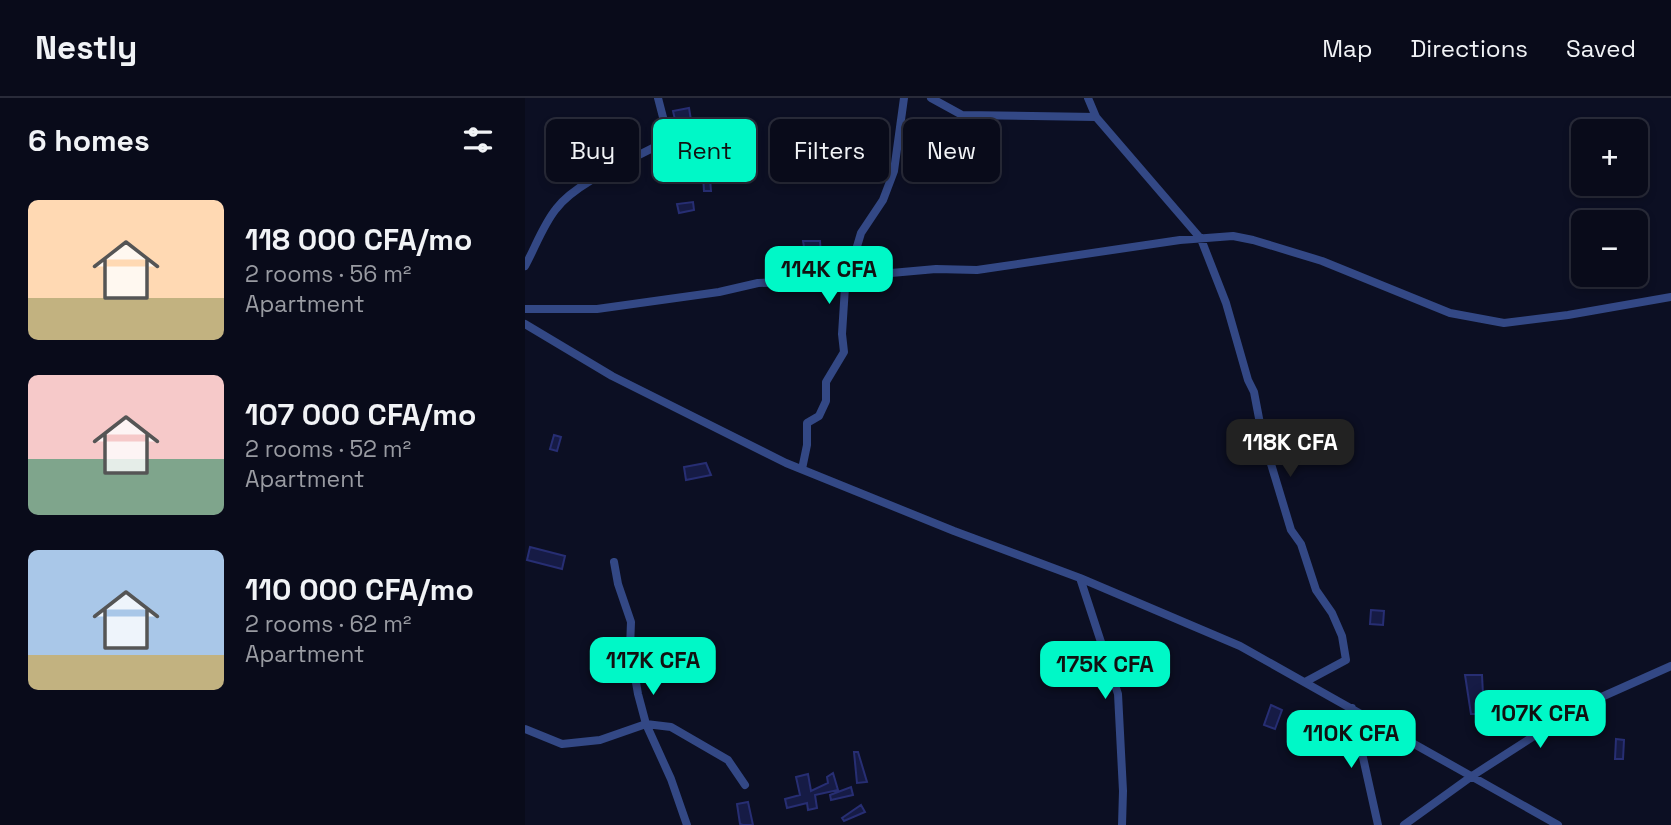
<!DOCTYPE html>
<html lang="en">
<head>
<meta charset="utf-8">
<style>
	:root { --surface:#090b1a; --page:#171927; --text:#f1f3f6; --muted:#999ba2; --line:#292b39; --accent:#00f8c7 }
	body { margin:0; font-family:"Space Grotesk",sans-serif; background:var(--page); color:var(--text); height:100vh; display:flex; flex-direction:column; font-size:26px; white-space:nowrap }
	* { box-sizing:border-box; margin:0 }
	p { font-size:23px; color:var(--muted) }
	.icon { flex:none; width:38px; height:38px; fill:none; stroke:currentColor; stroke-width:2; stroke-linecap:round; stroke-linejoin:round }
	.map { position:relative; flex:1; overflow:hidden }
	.side { display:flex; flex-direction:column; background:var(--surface); width:525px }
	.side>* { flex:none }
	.top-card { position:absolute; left:21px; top:21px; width:665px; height:63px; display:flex; gap:14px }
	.fabs { position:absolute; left:1046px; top:21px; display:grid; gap:14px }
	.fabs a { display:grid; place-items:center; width:77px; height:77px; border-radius:10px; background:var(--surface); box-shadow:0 4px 10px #0003,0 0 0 2px var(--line); font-size:35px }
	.price { position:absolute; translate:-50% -60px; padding:0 16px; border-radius:14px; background:var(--accent); color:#111; font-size:23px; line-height:46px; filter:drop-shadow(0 2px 4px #0008) }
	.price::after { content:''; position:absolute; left:50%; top:42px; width:21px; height:16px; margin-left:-10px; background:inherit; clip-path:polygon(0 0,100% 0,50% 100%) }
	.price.current { background:#222; color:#fff }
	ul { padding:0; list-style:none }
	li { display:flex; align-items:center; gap:21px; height:175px; padding:0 28px }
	li span { display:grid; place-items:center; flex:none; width:196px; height:140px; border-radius:10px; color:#555 }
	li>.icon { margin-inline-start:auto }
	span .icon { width:84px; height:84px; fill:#fffc; stroke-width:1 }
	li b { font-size:30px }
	h2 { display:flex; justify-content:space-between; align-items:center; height:84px; padding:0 28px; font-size:30px }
	.pill { padding:0 24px; border-radius:10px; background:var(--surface); box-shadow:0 4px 10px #0003,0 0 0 2px var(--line); font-size:24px; line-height:63px }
	.pill.current { background:var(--accent); color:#111 }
	header { display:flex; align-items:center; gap:42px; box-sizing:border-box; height:98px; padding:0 35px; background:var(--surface); border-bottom:2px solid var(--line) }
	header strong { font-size:33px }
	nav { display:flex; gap:38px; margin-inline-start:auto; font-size:24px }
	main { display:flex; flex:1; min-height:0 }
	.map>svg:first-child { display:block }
	.building { fill:#161b45; stroke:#272e73; stroke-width:2 }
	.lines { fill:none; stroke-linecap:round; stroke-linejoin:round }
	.minor { stroke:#334885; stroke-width:8 }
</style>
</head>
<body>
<header>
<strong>Nestly</strong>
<nav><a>Map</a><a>Directions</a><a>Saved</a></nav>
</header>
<main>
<section class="side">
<h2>6 homes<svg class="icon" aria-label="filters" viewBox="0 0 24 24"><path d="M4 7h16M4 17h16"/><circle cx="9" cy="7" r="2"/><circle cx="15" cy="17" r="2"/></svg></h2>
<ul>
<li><span style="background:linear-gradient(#ffd9b3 70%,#c2b280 0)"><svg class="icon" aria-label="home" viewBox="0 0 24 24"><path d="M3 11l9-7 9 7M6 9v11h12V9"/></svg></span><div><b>118 000 CFA/mo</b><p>2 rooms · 56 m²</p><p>Apartment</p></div></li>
<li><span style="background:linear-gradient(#f6c9c9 60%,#7fa58c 0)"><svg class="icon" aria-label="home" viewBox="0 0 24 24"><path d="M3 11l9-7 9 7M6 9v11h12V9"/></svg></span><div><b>107 000 CFA/mo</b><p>2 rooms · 52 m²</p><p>Apartment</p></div></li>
<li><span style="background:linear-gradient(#a9c7e8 75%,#c2b280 0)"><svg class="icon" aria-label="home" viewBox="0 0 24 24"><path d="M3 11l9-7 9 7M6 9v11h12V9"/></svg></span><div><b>110 000 CFA/mo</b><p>2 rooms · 62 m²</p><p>Apartment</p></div></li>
</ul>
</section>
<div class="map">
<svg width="1146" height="727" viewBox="0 0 1146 727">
	<rect width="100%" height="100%" fill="#0c0f23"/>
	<path class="building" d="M164 10 166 22 161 23 164 41 155 43 148 13Z
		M139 57H169V70L184 68 186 93H179L178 77H150V71L159 70V66L141 69Z
		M168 104 169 112 154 115 152 106Z
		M278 143H295L297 172 288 174V155H280Z
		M29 337 36 339 32 353 25 351Z
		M181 365 186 377 161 382 159 369Z
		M5 449 40 458 37 471 2 462Z
		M846 512 859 513 858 527 845 526Z
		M940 577H957L959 616H946Z
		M746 607 757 612 750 631 739 627Z
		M1091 641 1099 642 1098 661H1090Z
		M329 654H333L342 684 332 685Z
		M308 675 313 692 290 697 292 710 283 712 282 705 262 710 260 701 275 697 271 679 283 676 286 693 303 685 302 679Z
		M326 689 328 697 306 702 305 697Z
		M223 704 228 727H218L215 726 212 706Z
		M336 707 340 714 319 723 317 720Z"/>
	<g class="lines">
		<path class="minor" d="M406 0 437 17 571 19
			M563 0 571 19 676 141 701 205 723 282 729 294 737 336 766 432 776 446 791 492 807 515 817 538 821 562 780 584
			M0 168C10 150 18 127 31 111 52 83 109 61 141 43L140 27 133 0
			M0 211H72L194 194 233 185 265 184 411 171 452 172 655 142 708 138 728 142 797 163 925 215 979 225 1043 217 1146 199
			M0 226 87 278 261 365 429 433 555 480 715 548 1033 727
			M277 371 282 347V325L294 318 301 303V284L319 254 317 236 320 189 336 135 358 102 369 73 379 0
			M89 464 93 486 106 524 105 550 113 596 121 626 146 681 162 727
			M555 480 593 596 598 693 597 727
			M827 610 853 727
			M0 631 37 646 75 642 121 626 146 629 203 662 220 687
			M879 727 947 678 1054 609 1146 568"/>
	</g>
</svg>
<div class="fabs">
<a>+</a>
<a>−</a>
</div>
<b class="price" style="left:304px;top:208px">114K CFA</b>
<b class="price current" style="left:765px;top:381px">118K CFA</b>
<b class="price" style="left:128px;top:599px">117K CFA</b>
<b class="price" style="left:580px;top:603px">175K CFA</b>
<b class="price" style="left:1015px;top:652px">107K CFA</b>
<b class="price" style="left:826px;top:672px">110K CFA</b>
<div class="top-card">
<a class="pill">Buy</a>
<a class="pill current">Rent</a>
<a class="pill">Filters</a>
<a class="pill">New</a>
</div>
</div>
</main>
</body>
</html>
